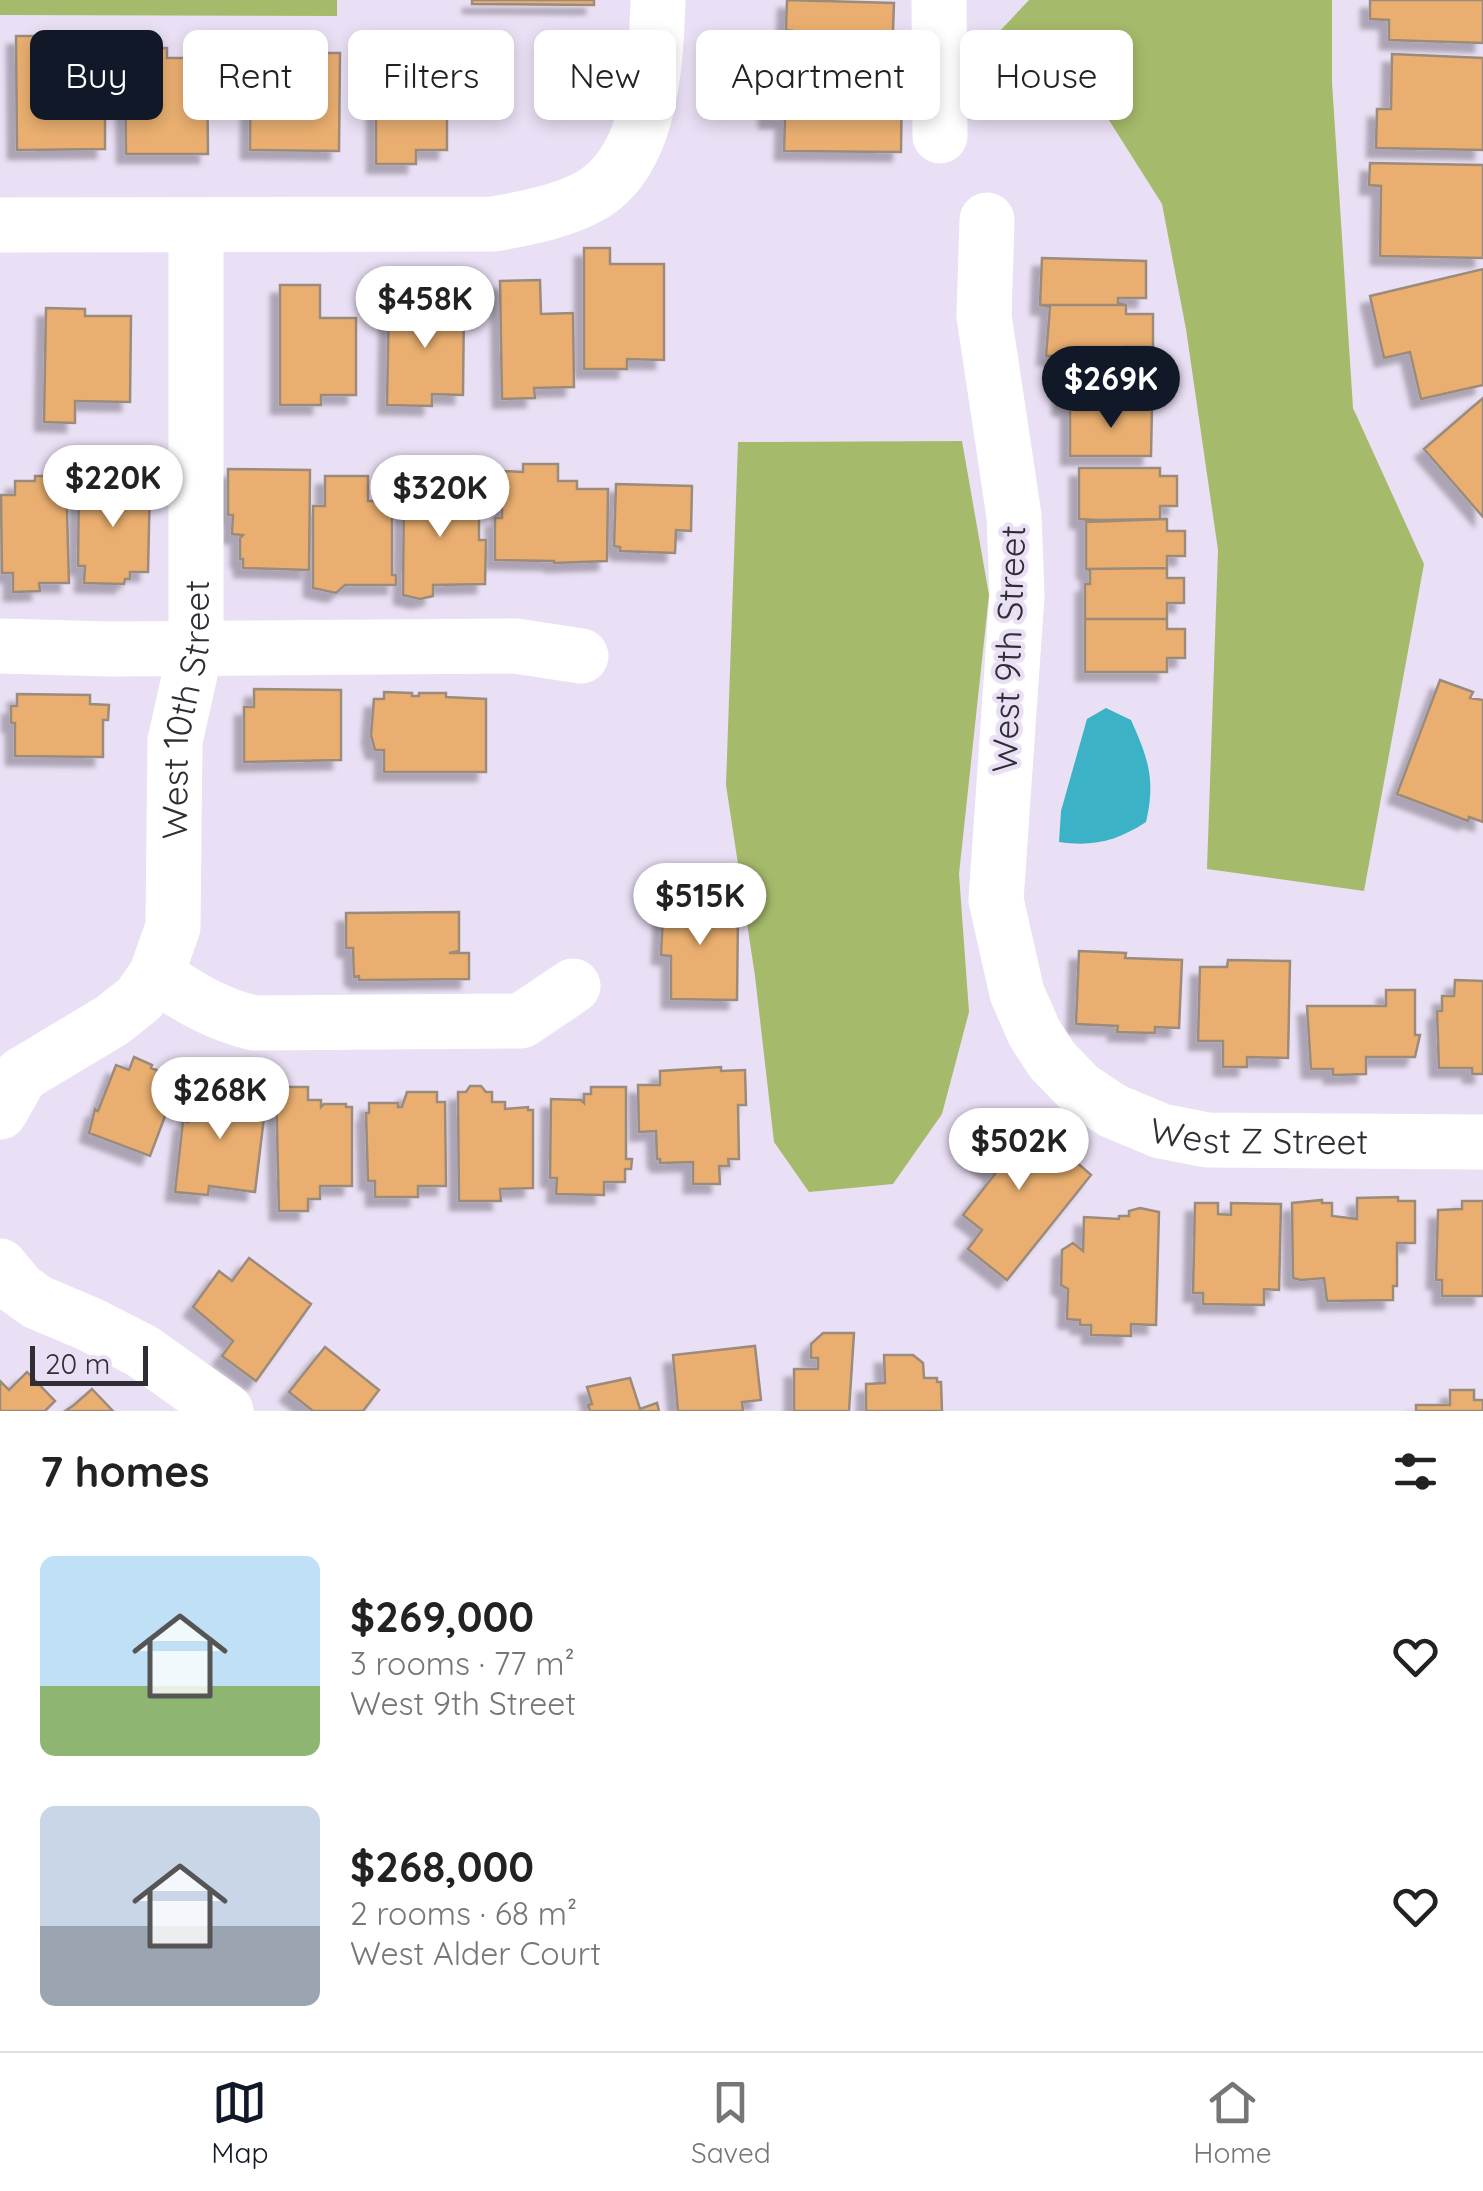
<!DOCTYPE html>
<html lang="en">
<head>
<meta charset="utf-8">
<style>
	:root { --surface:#fff; --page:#f6f6f6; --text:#222; --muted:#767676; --line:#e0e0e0; --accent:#111827 }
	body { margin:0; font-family:Quicksand,sans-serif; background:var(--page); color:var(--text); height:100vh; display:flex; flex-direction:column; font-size:38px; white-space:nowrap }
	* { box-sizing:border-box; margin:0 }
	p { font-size:32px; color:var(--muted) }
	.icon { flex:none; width:55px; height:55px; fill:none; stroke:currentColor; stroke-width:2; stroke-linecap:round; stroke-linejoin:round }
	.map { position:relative; height:1411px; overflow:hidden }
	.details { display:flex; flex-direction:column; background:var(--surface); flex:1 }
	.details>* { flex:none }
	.guide { position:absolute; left:30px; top:30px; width:1425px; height:90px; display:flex; gap:20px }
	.scale { position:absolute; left:30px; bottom:25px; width:118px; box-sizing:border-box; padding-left:10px; border:5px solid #312d35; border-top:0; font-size:28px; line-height:35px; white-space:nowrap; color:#312d35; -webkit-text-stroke:8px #eae0f5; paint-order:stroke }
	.price { position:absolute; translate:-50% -85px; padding:0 22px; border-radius:35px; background:#fff; color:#222; font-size:32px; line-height:65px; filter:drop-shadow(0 2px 5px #0008) }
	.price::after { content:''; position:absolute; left:50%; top:60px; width:30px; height:22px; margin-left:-15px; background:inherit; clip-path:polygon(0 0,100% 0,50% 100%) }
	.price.on { background:var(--accent); color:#fff }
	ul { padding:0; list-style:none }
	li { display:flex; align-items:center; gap:30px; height:250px; padding:0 40px }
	li span { display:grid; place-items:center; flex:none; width:280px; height:200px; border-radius:15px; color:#555 }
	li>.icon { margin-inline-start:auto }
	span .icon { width:120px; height:120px; fill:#fffc; stroke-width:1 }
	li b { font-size:42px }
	h2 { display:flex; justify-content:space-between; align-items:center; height:120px; padding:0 40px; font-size:42px }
	.pill { padding:0 35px; border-radius:15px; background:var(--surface); box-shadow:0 5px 15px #0003; font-size:35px; line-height:90px }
	.pill.on { background:var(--accent); color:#fff }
	.menu { display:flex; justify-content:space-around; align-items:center; height:140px; border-top:2px solid var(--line); background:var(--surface); font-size:28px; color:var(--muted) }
	.menu a { display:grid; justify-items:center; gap:5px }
	.menu .on { color:var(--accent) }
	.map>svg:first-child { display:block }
	.forest { fill:#a6ba6b }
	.water { fill:#3bb2c6 }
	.building { fill:#eaaf6f; stroke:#9b8b7b; stroke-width:2.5; filter:url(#shadow) }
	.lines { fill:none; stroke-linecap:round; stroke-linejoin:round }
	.minor { stroke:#fff; stroke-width:55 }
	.labels { text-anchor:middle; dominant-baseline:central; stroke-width:9; stroke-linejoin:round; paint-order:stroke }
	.street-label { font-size:35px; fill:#312d35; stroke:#eae0f5 }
</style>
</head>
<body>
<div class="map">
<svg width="1483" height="1411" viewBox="0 0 1483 1411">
	<defs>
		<filter id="shadow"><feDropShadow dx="-9" dy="9" stdDeviation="2.5" flood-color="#0004"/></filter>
	</defs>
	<rect width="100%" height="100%" fill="#eae0f5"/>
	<path class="forest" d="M0 0H337V16L0 15Z
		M1029 0H1332V82L1353 408 1424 564 1364 891 1207 869 1218 550 1186 329 1162 204 1100 106 965 68Z
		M962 441 989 595 959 874 969 1012 942 1114 893 1184 809 1192 774 1142 755 976 726 785 738 442Z"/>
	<path class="water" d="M1106 708 1131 720C1148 758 1156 780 1146 822 1117 841 1093 847 1059 842L1061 811 1087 719Z"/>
	<path class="building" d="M472 0H594V5L472 4Z
		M787 0 894 3 892 57 793 53 794 31 786 30Z
		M1370 0H1483V43L1389 40V20L1370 19Z
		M251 34H284L283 53H340L339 151 250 150Z
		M16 36H57V56L105 55V149L17 150Z
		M125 48H167V58H207L208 154H126Z
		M376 53H447V150H416V164H376Z
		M1392 54 1483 58V150L1376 148 1377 109H1391Z
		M792 72 902 73 901 152 784 151 785 119H768L769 83H792Z
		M1370 163 1483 165V258L1380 256 1381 186 1369 185Z
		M584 248H610V264H664V360L627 359V369H584Z
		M1042 258 1146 261V298H1118V303L1126 305H1040Z
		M1483 269V385L1421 399 1410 352 1384 358 1370 296Z
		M540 280 541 314 573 313 574 387 534 388 535 398 502 399 500 281Z
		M280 285H320V318H356V395H321V405H280Z
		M389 299 464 301 463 395 432 394V406L387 405Z
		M1040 305H1126V314H1153V347H1125V354H1141V356H1046L1050 307Z
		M46 308 85 309V316H131L130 402 75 401V423L44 422Z
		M1046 356H1141V368H1166V397H1141V404L1152 406H1061L1064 383 1059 380V369L1064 357Z
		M1483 398V517L1424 449Z
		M1061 406H1152L1151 456H1070V408Z
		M523 464H558V481H577V489H608L607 561 554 563V561L495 560V518H502V471L523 472Z
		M1079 468H1160V476H1177V506H1160V519H1167L1097 520 1079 519Z
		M228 469 310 470 309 570 243 568V559H240V538L243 535 232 534 233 515H228Z
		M35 476H66L69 583H39L40 591 13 592V573H2L1 495H15V481H35Z
		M325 476H368V501H392V575H396V585H345L336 593 313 588V506H325Z
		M413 476H438V487H448V500L479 501V540H486L485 584 433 585V596L420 599 403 595 404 492H413Z
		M79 481 150 483 148 572H130V579H125L124 584 84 583 85 566H78Z
		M616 484 692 486 691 531 676 530 675 553 620 551V547L614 546Z
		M1167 519V531H1185V556H1167V568L1086 569V522Z
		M1167 568V578H1184V603H1167V619H1085V584H1090V571L1086 569Z
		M1085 619H1167V629H1185V658H1167V672H1085Z
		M1440 680 1473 692 1470 698 1483 700V822L1469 817 1468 821 1397 794Z
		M254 689 341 690V760L244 762V707H254Z
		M384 692 412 693V696H419V693H446V697L486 699V772H384V750H375L371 735 374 699H384Z
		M17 694 90 695V704L109 705 108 720H103V757L15 756V723H11V706H17Z
		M664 893 709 894V914H738L737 1000 671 999V956L661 955Z
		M459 912V951L449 953H469V979L359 980V976L354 977 353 948H346V913Z
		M1079 951 1126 953 1125 958 1182 960 1179 1028 1155 1027V1033L1117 1032 1118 1026 1076 1024Z
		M1228 960 1290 961 1288 1058 1247 1057V1067H1223V1041H1198L1200 967H1227Z
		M1455 980 1483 981V1074H1472V1068H1439L1437 1011H1442V996H1454Z
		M1386 990H1415V1035H1420L1415 1057H1366V1074L1333 1075V1069H1311L1307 1006H1386Z
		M134 1057 152 1065 151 1068 185 1081 175 1105 170 1103 150 1156 89 1133 95 1109 98 1111 116 1065 129 1070Z
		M721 1067V1071L745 1070 746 1105H738L739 1159H728L729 1166H719L720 1184H693V1162L660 1163V1159H657L656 1131 639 1132 638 1085H660V1071Z
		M193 1085 250 1092 249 1099 266 1101 255 1192 209 1186 208 1195 175 1192 183 1121 188 1122Z
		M470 1086H481L486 1092H492V1102H505V1109L528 1107V1110H533V1188L500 1189 501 1201H459L458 1092H466Z
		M276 1087H308V1100H321V1107L324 1104H346V1107H352V1186H320V1199H308V1211H279Z
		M591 1087H626V1159H632L631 1169H625V1182H604V1195L556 1194 557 1178H550L551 1099 581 1100 584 1103V1094H591Z
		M407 1092H437V1102H445L446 1186H418V1197H375V1181H368L366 1113H369V1103H398V1107H402Z
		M1003 1111 1051 1150 1056 1144 1091 1175 1007 1280 968 1249 982 1230 963 1215 995 1174 970 1153Z
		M1398 1197V1201H1415V1243H1397V1286H1393V1300L1327 1301 1324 1278 1301 1280 1293 1278 1292 1203 1322 1200V1203H1332V1216L1357 1219V1198Z
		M1462 1201H1483V1296H1442V1280H1436L1438 1210 1462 1209Z
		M1195 1203H1218V1214L1231 1215V1203L1281 1204 1279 1290 1264 1289V1305L1203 1304V1293H1193Z
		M1140 1208 1159 1212 1156 1325 1131 1324V1336L1091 1335V1325H1080V1320L1067 1319 1068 1289 1061 1285 1062 1250 1073 1243 1083 1251 1084 1217 1119 1219V1216H1129V1211Z
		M249 1258 311 1304 256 1381 222 1356 233 1341 193 1307 219 1271 232 1281Z
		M823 1333H854L849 1411H794V1369H818V1358H811V1344Z
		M755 1346 761 1400 742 1402 743 1411H678L673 1355Z
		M325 1347 379 1390 363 1411H313L289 1392Z
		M884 1355H913L923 1363 924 1378H937V1382H941L942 1411H866V1384L885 1383Z
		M27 1372 55 1401 45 1411H0V1381L9 1390Z
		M630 1378 640 1409 657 1403 659 1411H590L588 1405 592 1404 587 1387Z
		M92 1389 113 1411H65L74 1405Z
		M1450 1390H1474V1400H1483V1411H1416V1405H1450Z"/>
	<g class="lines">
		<g class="minor">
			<path d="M939 0 940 136"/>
			<path id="s1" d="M987 220 984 316 1014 516 1017 595 996 900 1017 993 1034 1032 1052 1060 1080 1089 1113 1111 1161 1131 1207 1140 1483 1142"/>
			<path d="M0 225 494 224C526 218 561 212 590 196 652 161 656 62 658 0"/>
			<path d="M0 646 111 649 516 646 581 656"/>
			<path d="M156 975C188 997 216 1014 254 1023L521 1021 573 986"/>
			<path id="s2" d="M0 1112 21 1075 111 1021 139 999 156 975 173 927 175 741 196 647V226"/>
			<path d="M0 1266 19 1289 37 1302 89 1324 142 1351 226 1411"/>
		</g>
	</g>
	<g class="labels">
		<g class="street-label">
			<text transform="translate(1008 649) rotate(-88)">West 9th Street</text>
			<text stroke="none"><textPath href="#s2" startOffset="482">West 10th Street</textPath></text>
			<text stroke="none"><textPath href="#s1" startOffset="1085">West Z Street</textPath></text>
		</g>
	</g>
</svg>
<div class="scale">20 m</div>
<b class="price" style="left:425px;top:351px">$458K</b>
<b class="price on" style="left:1111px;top:431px">$269K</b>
<b class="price" style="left:113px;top:530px">$220K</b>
<b class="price" style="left:440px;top:540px">$320K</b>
<b class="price" style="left:700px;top:948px">$515K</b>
<b class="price" style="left:220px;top:1142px">$268K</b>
<b class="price" style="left:1019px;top:1193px">$502K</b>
<div class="guide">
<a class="pill on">Buy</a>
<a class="pill">Rent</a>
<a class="pill">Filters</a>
<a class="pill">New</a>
<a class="pill">Apartment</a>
<a class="pill">House</a>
</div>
</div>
<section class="details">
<h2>7 homes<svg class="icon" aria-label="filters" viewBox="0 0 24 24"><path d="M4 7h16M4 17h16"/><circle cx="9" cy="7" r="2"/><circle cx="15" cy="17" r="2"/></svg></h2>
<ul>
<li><span style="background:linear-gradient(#bfe0f5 65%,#8fb573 0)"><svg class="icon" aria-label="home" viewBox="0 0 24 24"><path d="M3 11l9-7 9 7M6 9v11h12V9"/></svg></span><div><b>$269,000</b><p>3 rooms · 77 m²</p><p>West 9th Street</p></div><svg class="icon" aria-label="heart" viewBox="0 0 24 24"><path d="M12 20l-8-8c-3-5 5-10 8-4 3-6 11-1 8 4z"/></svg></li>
<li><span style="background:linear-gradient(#c9d6e8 60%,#9aa5b1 0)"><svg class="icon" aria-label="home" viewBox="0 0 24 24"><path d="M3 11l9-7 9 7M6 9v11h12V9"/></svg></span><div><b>$268,000</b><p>2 rooms · 68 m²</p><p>West Alder Court</p></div><svg class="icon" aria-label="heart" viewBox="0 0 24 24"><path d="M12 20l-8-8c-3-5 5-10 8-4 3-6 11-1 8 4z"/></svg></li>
</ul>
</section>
<nav class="menu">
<a class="on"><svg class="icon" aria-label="map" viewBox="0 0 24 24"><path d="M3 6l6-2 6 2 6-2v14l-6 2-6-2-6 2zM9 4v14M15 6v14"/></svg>Map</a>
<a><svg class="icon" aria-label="saved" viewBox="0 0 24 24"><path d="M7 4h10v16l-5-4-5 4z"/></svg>Saved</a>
<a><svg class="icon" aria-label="home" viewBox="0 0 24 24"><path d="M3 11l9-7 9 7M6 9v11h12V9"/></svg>Home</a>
</nav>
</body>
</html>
